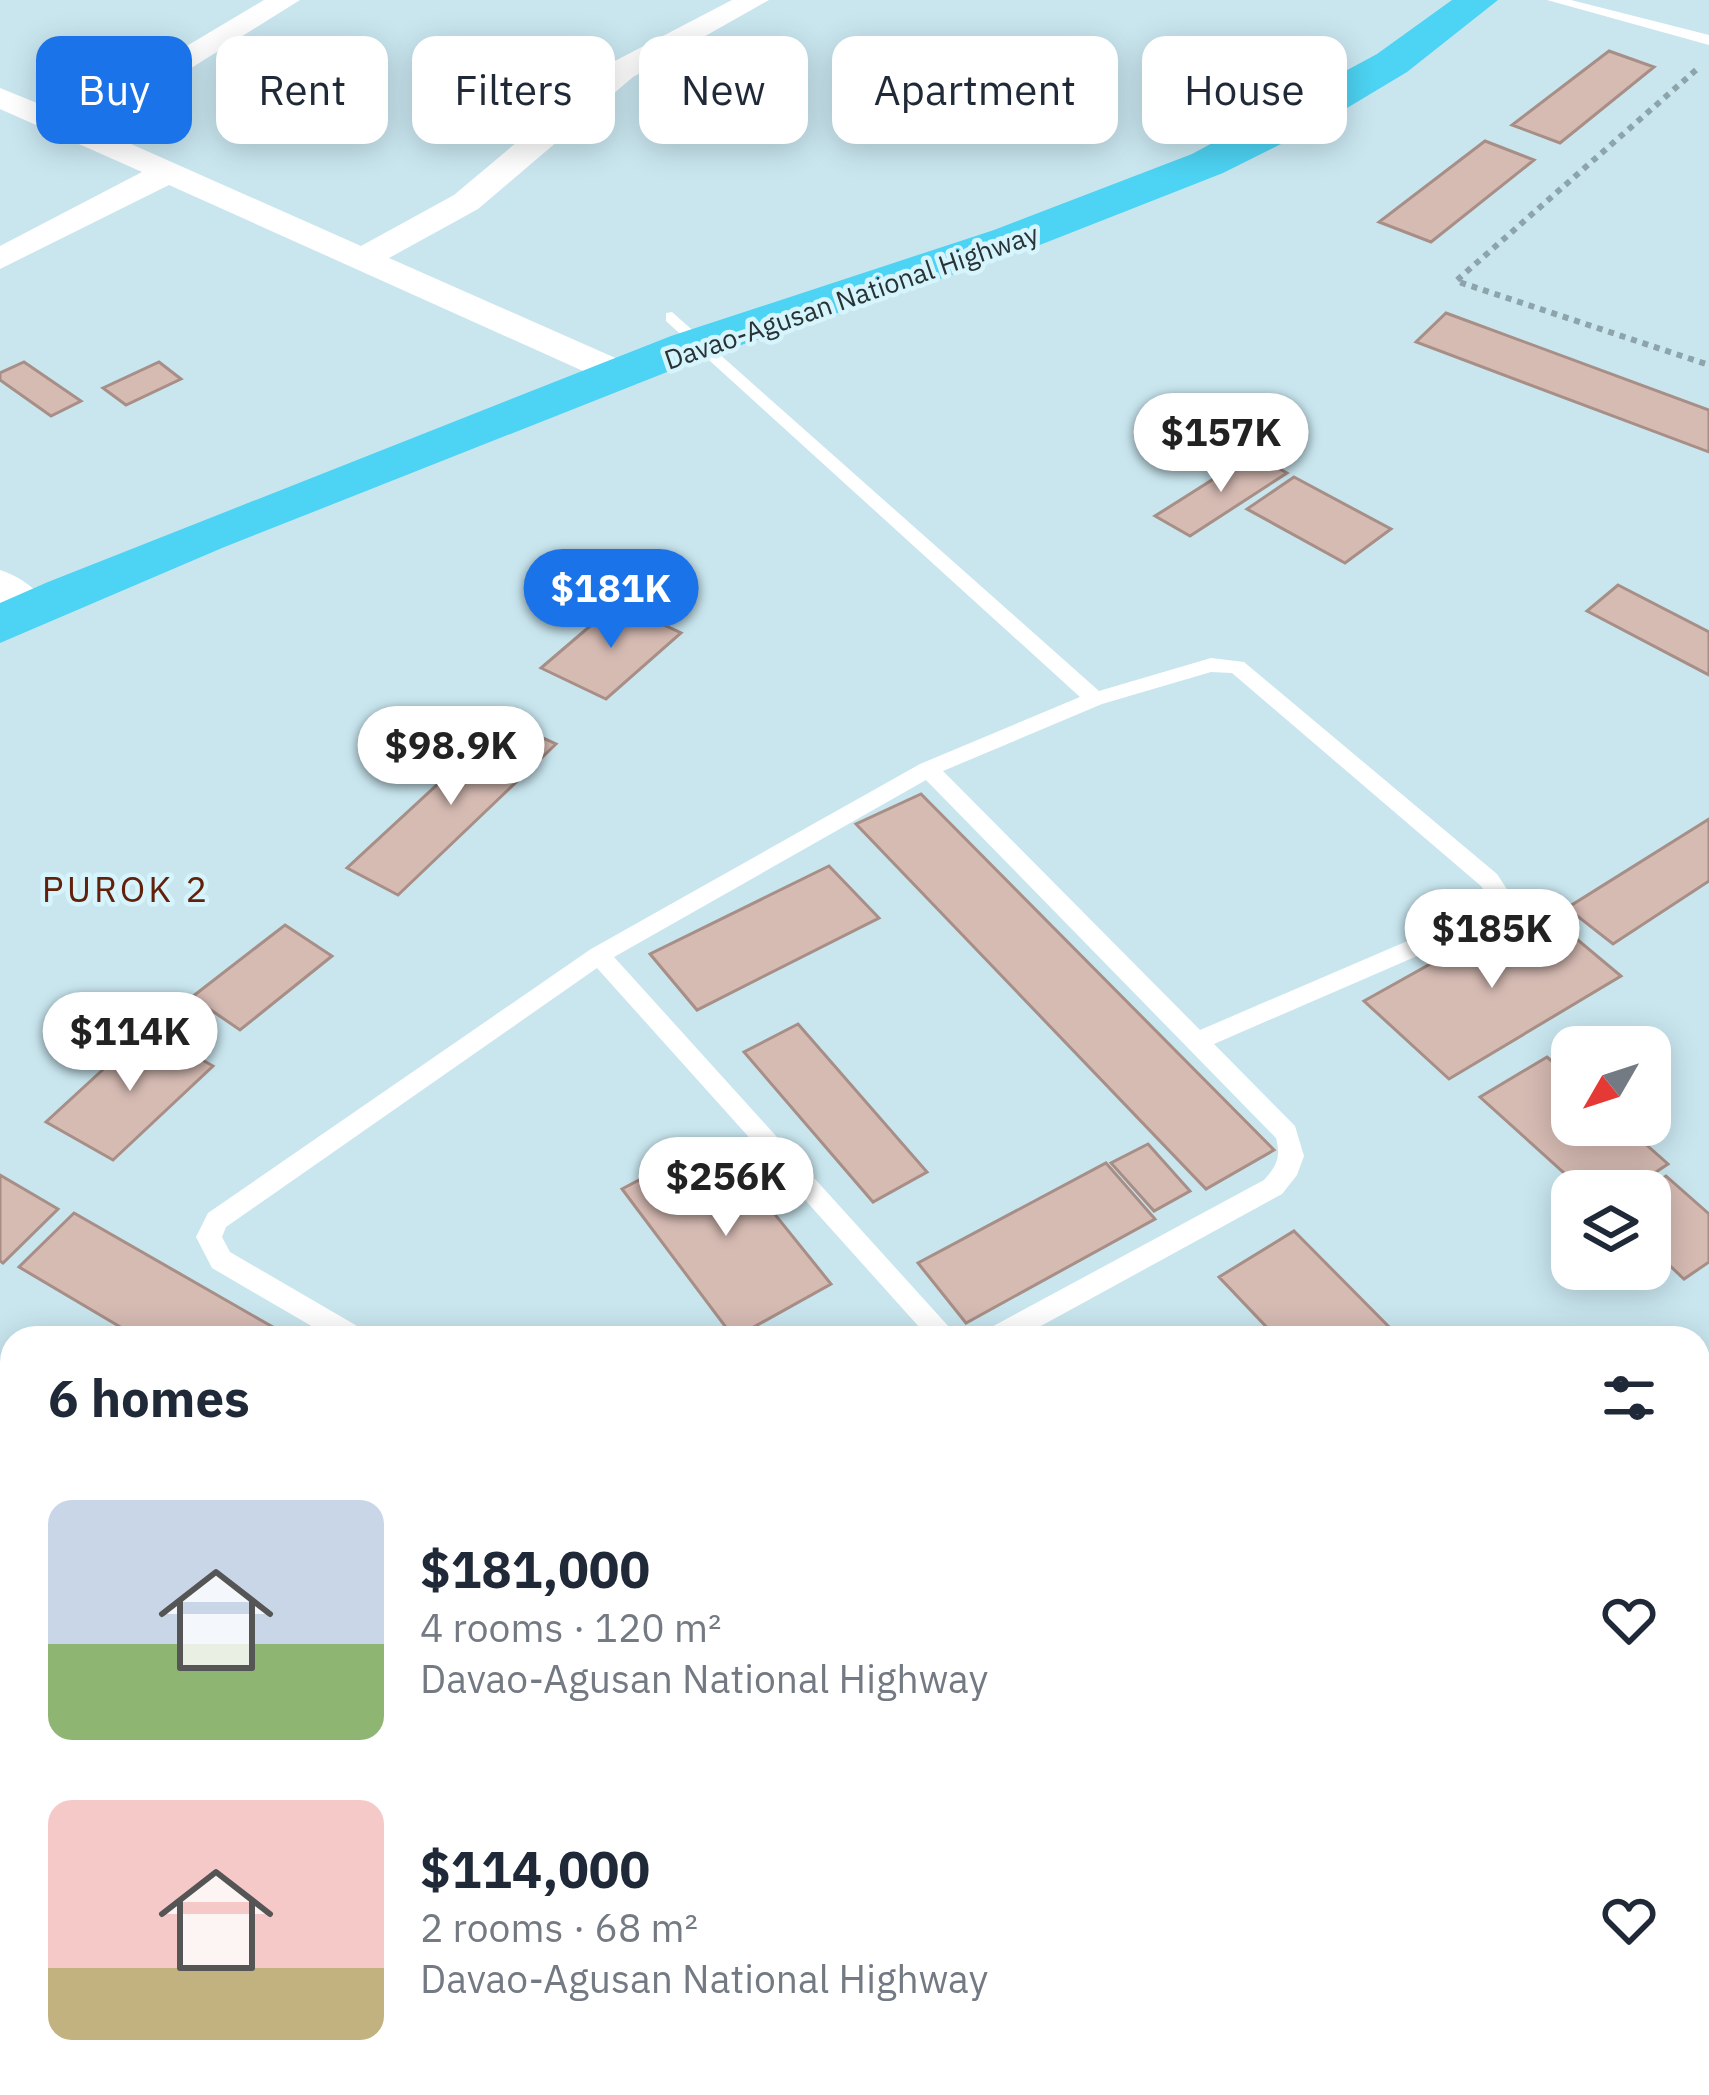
<!DOCTYPE html>
<html lang="en">
<head>
<meta charset="utf-8">
<style>
	:root { --surface:#fff; --page:#f6f6f7; --text:#1f2937; --muted:#747a83; --accent:#1a73e8 }
	body { margin:0; font-family:"IBM Plex Sans",sans-serif; background:var(--page); color:var(--text); height:100vh; display:flex; flex-direction:column; font-size:45px; white-space:nowrap }
	* { box-sizing:border-box; margin:0 }
	p { font-size:39px; color:var(--muted) }
	.icon { flex:none; width:66px; height:66px; fill:none; stroke:currentColor; stroke-width:2; stroke-linecap:round; stroke-linejoin:round }
	.map { position:relative; flex:1; overflow:hidden }
	.panel { position:absolute; left:0px; top:1326px; width:1710px; height:771px; display:flex; flex-direction:column; background:var(--surface); border-radius:36px 36px 0 0; box-shadow:0 6px 30px #0003 }
	.panel>* { flex:none }
	.guide { position:absolute; left:36px; top:36px; width:1638px; height:108px; display:flex; gap:24px }
	.needle { width:78px; rotate:231deg }
	.controls { position:absolute; left:1551px; top:1026px; display:grid; gap:24px }
	.controls a { display:grid; place-items:center; width:120px; height:120px; border-radius:24px; background:var(--surface); box-shadow:0 6px 30px #0003; font-size:60px }
	.price { position:absolute; translate:-50% -102px; padding:0 27px; border-radius:42px; background:#fff; color:#222; font-size:39px; line-height:78px; filter:drop-shadow(0 3px 6px #0008) }
	.price::after { content:''; position:absolute; left:50%; top:72px; width:36px; height:27px; margin-left:-18px; background:inherit; clip-path:polygon(0 0,100% 0,50% 100%) }
	.price.on { background:var(--accent); color:#fff }
	ul { padding:0; list-style:none }
	li { display:flex; align-items:center; gap:36px; height:300px; padding:0 48px }
	li span { display:grid; place-items:center; flex:none; width:336px; height:240px; border-radius:24px; color:#555 }
	li>.icon { margin-inline-start:auto }
	span .icon { width:144px; height:144px; fill:#fffc; stroke-width:1 }
	li b { font-size:51px }
	h2 { display:flex; justify-content:space-between; align-items:center; height:144px; padding:0 48px; font-size:51px }
	.tag { padding:0 42px; border-radius:24px; background:var(--surface); box-shadow:0 6px 30px #0003; font-size:42px; line-height:108px }
	.tag.on { background:var(--accent); color:#fff }
	.map>svg:first-child { display:block }
	.building { fill:#d6bbb3; stroke:#a78e86; stroke-width:3 }
	.lines { fill:none; stroke-linecap:round; stroke-linejoin:round }
	.path { stroke:#8da4ab; stroke-width:6; stroke-dasharray:6 6; stroke-linecap:butt }
	.lane { fill:#fff; fill-rule:evenodd }
	.street { fill:#fff; fill-rule:evenodd }
	.highway { fill:#4dd3f3; fill-rule:evenodd }
	.labels { text-anchor:middle; dominant-baseline:central; stroke-width:9; stroke-linejoin:round; paint-order:stroke }
	.far-street-label { font-size:27px; fill:#273336; stroke:#d6f4fc }
	.neighbourhood-label { font-size:36px; letter-spacing:3px; fill:#63210c; stroke:#d6f4fc }
</style>
</head>
<body>
<div class="map">
<svg width="1709" height="2095" viewBox="0 0 1709 2095">
	<rect width="100%" height="100%" fill="#c9e6ef"/>
	<path class="building" d="M1609 51 1654 67 1560 143 1512 125Z
		M1485 141 1534 160 1431 242 1379 222Z
		M1446 313 1709 410V452L1416 342Z
		M24 362 81 401 51 416 0 380V373Z
		M159 362 181 379 126 405 103 388Z
		M1253 454 1287 473 1190 536 1155 516Z
		M1294 477 1391 529 1345 563 1247 509Z
		M1618 585 1709 632V675L1587 611Z
		M617 603 681 633 606 699 541 668Z
		M506 721 556 744 398 895 347 868Z
		M921 794 1274 1150 1206 1189 856 824Z
		M1709 819V881L1613 944 1567 908Z
		M829 866 879 918 697 1010 650 954Z
		M1536 905 1621 976 1449 1079 1364 1001Z
		M285 925 332 956 240 1030 192 997Z
		M798 1024 927 1172 873 1202 744 1052Z
		M147 1029 213 1066 113 1160 46 1122Z
		M1547 1057 1572 1079V1125H1624L1668 1164 1627 1191H1584L1480 1097Z
		M715 1140 831 1284 734 1338 622 1189Z
		M1148 1144 1190 1191 1154 1211 1111 1163Z
		M1106 1163 1155 1219 966 1323 918 1263Z
		M0 1175 58 1209 3 1263 0 1261Z
		M1666 1176 1709 1214V1262L1684 1279 1650 1247V1191H1641Z
		M74 1213 292 1338H139L19 1267Z
		M1294 1231 1400 1338H1277L1219 1277Z"/>
	<g class="lines">
		<path class="path" d="M1696 70 1456 281 1709 365"/>
		<path class="lane" d="M1547 0H1571L1709 35V45Z
			M672 312 1099 691 1211 658 1244 662 1497 874 1512 897 1491 924 1214 1044 1295 1126 1304 1156 1297 1175 1282 1194 1019 1338H982L986 1330 1264 1180C1277 1166 1281 1157 1276 1138L926 780 614 957 959 1338H929L597 968 226 1227 222 1237 230 1252 364 1330 368 1338H332L212 1268 196 1237 208 1213 591 949 920 764 1080 697 666 321V313ZM1211 672 1232 673 1481 886 1488 896 1475 912 1200 1030 943 771 1102 704Z"/>
		<path class="street" d="M264 0H300L95 128 361 246 454 195 611 63 732 0H769L633 77 478 209 389 258 638 368 643 376 638 384H612L169 185 0 269V246L142 172 0 109V88L69 116Z
			M0 570C20 576 41 592 52 610L46 619H18L0 604Z
			M0 1449 12 1454V1506L0 1501Z
			M960 2085H1038L1042 2095H964Z"/>
		<path class="highway" d="M1452 0H1498L1407 72 1317 126 1223 173 1027 250 705 357 222 548 0 643V603L48 582 671 336 994 230 1192 154 1377 54Z"/>
	</g>
	<g class="labels">
		<g class="far-street-label">
			<text transform="translate(851 296) rotate(-19)">Davao-Agusan National Highway</text>
		</g>
		<g class="neighbourhood-label">
			<text x="126" y="888">PUROK 2</text>
		</g>
	</g>
</svg>
<div class="controls">
<a><svg class="needle" viewBox="-14 -14 28 28"><path d="M0-13l5 13h-10z" fill="#e53935"/><path d="M0 13l5-13h-10z" fill="#747a83"/></svg></a>
<a><svg class="icon" aria-label="layers" viewBox="0 0 24 24"><path d="M12 4l9 5-9 5-9-5zM3 14l9 5 9-5"/></svg></a>
</div>
<b class="price" style="left:1221px;top:495px">$157K</b>
<b class="price on" style="left:611px;top:651px">$181K</b>
<b class="price" style="left:451px;top:808px">$98.9K</b>
<b class="price" style="left:1492px;top:991px">$185K</b>
<b class="price" style="left:130px;top:1094px">$114K</b>
<b class="price" style="left:726px;top:1239px">$256K</b>
<div class="guide">
<a class="tag on">Buy</a>
<a class="tag">Rent</a>
<a class="tag">Filters</a>
<a class="tag">New</a>
<a class="tag">Apartment</a>
<a class="tag">House</a>
</div>
<section class="panel">
<h2>6 homes<svg class="icon" aria-label="filters" viewBox="0 0 24 24"><path d="M4 7h16M4 17h16"/><circle cx="9" cy="7" r="2"/><circle cx="15" cy="17" r="2"/></svg></h2>
<ul>
<li><span style="background:linear-gradient(#c9d6e8 60%,#8fb573 0)"><svg class="icon" aria-label="home" viewBox="0 0 24 24"><path d="M3 11l9-7 9 7M6 9v11h12V9"/></svg></span><div><b>$181,000</b><p>4 rooms · 120 m²</p><p>Davao-Agusan National Highway</p></div><svg class="icon" aria-label="heart" viewBox="0 0 24 24"><path d="M12 20l-8-8c-3-5 5-10 8-4 3-6 11-1 8 4z"/></svg></li>
<li><span style="background:linear-gradient(#f6c9c9 70%,#c2b280 0)"><svg class="icon" aria-label="home" viewBox="0 0 24 24"><path d="M3 11l9-7 9 7M6 9v11h12V9"/></svg></span><div><b>$114,000</b><p>2 rooms · 68 m²</p><p>Davao-Agusan National Highway</p></div><svg class="icon" aria-label="heart" viewBox="0 0 24 24"><path d="M12 20l-8-8c-3-5 5-10 8-4 3-6 11-1 8 4z"/></svg></li>
</ul>
</section>
</div>
</body>
</html>
